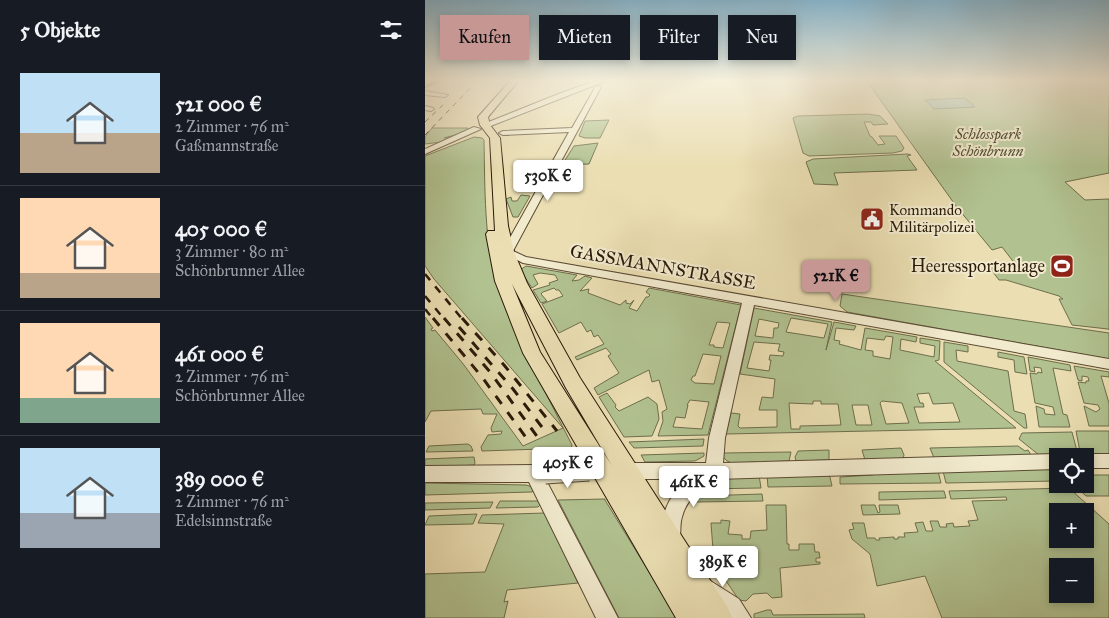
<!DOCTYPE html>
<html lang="de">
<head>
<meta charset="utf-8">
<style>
	:root { --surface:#171b24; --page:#20242c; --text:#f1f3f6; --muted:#9ea1a6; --line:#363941; --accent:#c59692 }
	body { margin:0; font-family:"IM FELL Great Primer",serif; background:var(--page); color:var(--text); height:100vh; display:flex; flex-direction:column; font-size:19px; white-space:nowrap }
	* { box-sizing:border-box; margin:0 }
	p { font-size:16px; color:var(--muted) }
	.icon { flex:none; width:28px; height:28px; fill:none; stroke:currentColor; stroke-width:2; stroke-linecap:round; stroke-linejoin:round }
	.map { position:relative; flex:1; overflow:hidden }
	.details { display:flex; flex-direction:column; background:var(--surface); width:425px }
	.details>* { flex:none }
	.guide { position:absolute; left:15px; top:15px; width:475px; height:45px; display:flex; gap:10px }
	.tools { position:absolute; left:624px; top:448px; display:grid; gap:10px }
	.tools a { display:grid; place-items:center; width:45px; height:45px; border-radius:0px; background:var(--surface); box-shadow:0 2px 8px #0003; font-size:25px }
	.price { position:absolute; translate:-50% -42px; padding:0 11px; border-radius:5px; background:#fff; color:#222; font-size:16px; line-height:32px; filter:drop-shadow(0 1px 2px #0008) }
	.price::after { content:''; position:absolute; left:50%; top:30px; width:15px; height:11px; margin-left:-8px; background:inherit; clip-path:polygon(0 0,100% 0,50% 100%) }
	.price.current { background:var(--accent); color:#111 }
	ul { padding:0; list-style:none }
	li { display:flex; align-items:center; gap:15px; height:125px; padding:0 20px }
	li+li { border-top:1px solid var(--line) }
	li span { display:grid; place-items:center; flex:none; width:140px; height:100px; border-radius:0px; color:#555 }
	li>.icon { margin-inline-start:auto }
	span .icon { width:60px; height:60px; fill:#fffc; stroke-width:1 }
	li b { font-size:21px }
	h2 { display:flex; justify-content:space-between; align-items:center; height:60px; padding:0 20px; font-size:21px }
	.tag { padding:0 18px; border-radius:0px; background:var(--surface); box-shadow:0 2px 8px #0003; font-size:18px; line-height:45px }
	.tag.current { background:var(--accent); color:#111 }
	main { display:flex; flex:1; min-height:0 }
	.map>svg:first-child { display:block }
	.green { fill:#b1c290; stroke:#6e6e4c; fill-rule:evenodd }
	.water { fill:#98bcab; stroke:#6c7b6a }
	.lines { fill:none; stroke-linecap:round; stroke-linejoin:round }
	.minor-casing { stroke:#5a4a33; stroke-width:2 }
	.major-casing { stroke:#2a1909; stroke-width:2 }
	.minor { fill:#f1eacd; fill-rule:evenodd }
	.major { fill:#eadeb2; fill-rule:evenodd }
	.tram { stroke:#2a1909; stroke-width:1 }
	.rail-far2 { stroke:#2a1909; stroke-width:1; stroke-dasharray:5 5; stroke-linecap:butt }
	.rail-far1 { stroke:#2a1909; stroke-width:2.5; stroke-dasharray:8 8; stroke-linecap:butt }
	.rail { stroke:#2a1909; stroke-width:3; stroke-dasharray:10 10; stroke-linecap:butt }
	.minor-bridge-casing { stroke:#5a4a33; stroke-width:21; stroke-linecap:butt }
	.minor-bridge { stroke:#f1eacd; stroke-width:19 }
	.labels { text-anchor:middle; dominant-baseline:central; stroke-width:4; stroke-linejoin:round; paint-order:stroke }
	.far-park-label { font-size:15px; font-style:italic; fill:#524c32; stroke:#f1eacd }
	.far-poi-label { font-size:15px; fill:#2a1909; stroke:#f1eacd; text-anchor:start }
	.poi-label { font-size:18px; fill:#2a1909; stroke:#f1eacd; text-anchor:end }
	.street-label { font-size:18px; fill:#2a1909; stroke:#f1eacd }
</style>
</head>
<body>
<main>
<section class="details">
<h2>5 Objekte<svg class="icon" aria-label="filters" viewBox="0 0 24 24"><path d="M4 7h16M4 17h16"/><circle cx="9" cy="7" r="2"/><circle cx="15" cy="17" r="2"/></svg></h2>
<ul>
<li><span style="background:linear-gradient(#bfe0f5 60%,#b9a48a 0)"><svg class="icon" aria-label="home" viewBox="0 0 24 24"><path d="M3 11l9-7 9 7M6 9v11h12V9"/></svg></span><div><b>521 000 €</b><p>2 Zimmer · 76 m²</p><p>Gaßmannstraße</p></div></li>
<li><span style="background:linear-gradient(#ffd9b3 75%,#b9a48a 0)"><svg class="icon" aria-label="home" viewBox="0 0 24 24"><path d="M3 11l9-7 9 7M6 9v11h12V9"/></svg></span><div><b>405 000 €</b><p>3 Zimmer · 80 m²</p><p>Schönbrunner Allee</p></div></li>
<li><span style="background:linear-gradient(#ffd9b3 75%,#7fa58c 0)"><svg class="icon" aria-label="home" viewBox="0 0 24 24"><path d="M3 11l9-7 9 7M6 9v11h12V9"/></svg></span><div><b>461 000 €</b><p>2 Zimmer · 76 m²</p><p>Schönbrunner Allee</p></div></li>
<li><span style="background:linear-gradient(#bfe0f5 65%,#9aa5b1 0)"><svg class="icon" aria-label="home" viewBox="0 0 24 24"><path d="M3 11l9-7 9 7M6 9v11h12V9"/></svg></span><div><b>389 000 €</b><p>2 Zimmer · 76 m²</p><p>Edelsinnstraße</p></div></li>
</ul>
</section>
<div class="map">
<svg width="684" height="618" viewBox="0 0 684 618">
	<rect width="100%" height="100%" fill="#eadeb2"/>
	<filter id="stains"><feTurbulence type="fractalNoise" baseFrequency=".004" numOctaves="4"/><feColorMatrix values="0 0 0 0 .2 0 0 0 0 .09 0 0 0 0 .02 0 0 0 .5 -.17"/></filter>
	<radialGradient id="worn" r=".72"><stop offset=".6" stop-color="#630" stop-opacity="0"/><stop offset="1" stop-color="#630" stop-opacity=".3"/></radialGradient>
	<path class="green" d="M441 80H684V173L640 182 660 200 684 199V330L683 329 647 325 634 299H638L634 296 581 280H574L565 268 594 269 577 247 567 250 531 206Z
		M443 114 455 116 463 124 448 125 446 122H439L445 136 447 137 453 145 460 144 454 136H471L479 148 477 151 468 153 384 156 378 153 368 118 373 116Z
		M184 120 175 138H160L154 136 160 121Z
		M7 128H43V130L39 131 41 132 19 138 38 134 17 142 0 144V137Z
		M49 137 57 138 59 140C60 190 59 238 72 286H74L112 376 147 445 146 448 57 451 56 447 63 435 76 434 77 431 67 432 66 428 72 414H58L56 409 6 411 0 422V317L8 328 6 329 7 331 10 330 39 365 98 446 138 428 9 279 0 266V156Z
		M173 143 164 164 137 165 149 146Z
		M483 154 486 155 482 156 492 170 409 173 413 185 389 184 381 162 388 159Z
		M96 195 105 196 93 217H88L81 199 86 197 87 201H92Z
		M101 266 152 275 147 281 154 280 160 276 167 278 155 291 164 289 163 293 195 305 201 300V303L205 304 209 300 204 308 212 311 221 297H223L225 295 221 292 224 288 316 305 283 435 233 436 238 421 237 412 242 409 234 380 227 382 224 370 173 395 169 388 194 373 183 356 186 354 181 348 152 360 150 357 179 344 173 335 169 337 166 330 162 332 156 322 134 333 117 304 138 296 134 290H131L129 288 118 292 116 294 122 301 116 303 108 290 125 285 124 283 133 280 130 275 115 273 108 275 113 284 107 288 95 270ZM292 322 305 323 298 348 289 347V345H284ZM278 354 296 356 289 384 270 383 266 380 268 376H270ZM265 400 284 402 277 429 248 427 251 417 260 418 263 405H262Z
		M417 294 684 333V359L422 312 415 306Z
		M329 308 407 322 401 350 409 322 431 326 429 330 411 328 409 340 415 341 414 344 436 350 440 328 492 337 491 342 476 339 475 350 509 357 510 346 495 343V338L515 341 514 360 510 361 591 428 301 434 306 413 315 414 313 426 315 428 352 427V410H334L337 397 348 398 350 379 315 374ZM366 318 403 324 399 338 361 332ZM334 319 354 323 353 328H349L348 338 330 336ZM461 336 468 337 465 359 448 356V351L440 350 442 338 459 340ZM329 342 355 344 353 351 359 352 358 356 345 355 344 360H346L344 371 322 368ZM504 393 508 404 528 403 535 422 494 423 489 407H499L498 403H495L492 394ZM396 401V404H413L416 425 375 426V429H366L364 403 388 404V401ZM457 401 477 403 484 423 461 424 455 403ZM427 405H443L447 425H431Z
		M519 342 543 346V352L531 350 532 361 583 371 589 411 600 414 602 428H599L519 362Z
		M573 352 599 357 602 374 590 372 589 360 573 357Z
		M603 357 645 365 646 371 628 368 638 414 642 415 645 427H614L611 406 619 409 620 414 630 415 628 407 610 403 605 373 612 374 613 372 617 373 616 368 609 367 610 372 605 371Z
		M649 366 684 372V377L676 376 684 403V426H664L659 406 671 412 675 409 673 405 659 403 653 382 661 383V381H664L663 377 657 376V381L653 380Z
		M182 393 191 405 190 407 194 411 223 397 232 404 234 419 227 436 199 437 174 397Z
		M651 431H684V455H659L655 452Z
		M647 432 652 451 651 455H614L594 439 597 433Z
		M279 439 278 446 209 448 204 442Z
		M43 444 46 446 48 451 1 452 4 446Z
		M593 446 600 451 603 450 606 455 509 458 505 448Z
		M476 448 479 455 478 459 440 460 437 450Z
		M404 450V460L371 461 370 457 373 451Z
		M366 452 364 461 307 463 302 461 295 454 298 453Z
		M279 453V456L270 461 220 462 216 455Z
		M49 457 50 463 49 465 0 468V459Z
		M632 469V481L521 483 518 471Z
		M513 471 516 483 415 484V477L448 475V472Z
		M404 473 407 486 343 487 342 475Z
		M334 475 336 488 276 489 279 480Z
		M660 475H684V496H661L648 484H660Z
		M0 483 101 485 110 488 107 492 0 495Z
		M644 488 684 524V618H517L500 576 452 586 445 554 427 539 424 530 429 529 427 523H439L442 538H450L451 540H455L454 538 469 537V539H473V537H480L479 533 493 532 490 523 498 522 501 531H508L505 521H513L515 527H522L521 524 528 523 529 527 545 526 543 521 553 520 547 501 582 500 581 497 526 499 524 491ZM632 511H660V539H632ZM632 566H660V594H632Z
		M519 491 521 498 454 500V492Z
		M337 494 338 501 272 502 270 501 275 496Z
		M180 499V500L252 618H194L133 500Z
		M75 501H114L115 505 113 507 71 508Z
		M68 502 65 508 0 510V503Z
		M341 505H361L362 544H364V550H374V544H389L390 552H394L395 558H391V562H395V564L355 568 357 597 347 598 342 593 328 594 321 601 314 600 289 563 286 523H296V520L305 521 303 534 317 535V539H325L326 531 342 530Z
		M436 505H450L453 513 455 512 454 505H473L475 514 438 515Z
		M120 513 153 583 82 590 79 602 83 601 79 618H0V574L60 572 79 524 53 523 57 515Z
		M52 514 48 524 0 525 4 516Z
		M342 610H346L348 615 439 614 440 618H329V614Z"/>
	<path class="water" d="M540 98 550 107 509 109 500 100Z"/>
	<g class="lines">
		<g class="minor-casing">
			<path id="minor" d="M173 80H183L63 127 56 125 136 93Z
				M171 86 176 87 88 251 101 257 684 359V369L329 305 300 438 298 463 632 454 637 456H632V469L292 479C276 490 262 497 257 517 254 526 257 535 253 545L246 548 239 545C230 523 245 491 264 479H199L193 476 190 471 193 466 199 463H281L284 438 317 303 98 263 77 252 144 132 78 135 74 133 78 131 147 128Z
				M0 91 23 95 20 97 0 95Z
				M0 106 8 108 9 109 6 111 0 110Z
				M49 127 56 129 0 154V149Z
				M660 454H684V468H660V456H654Z
				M108 465 121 468 124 474 121 480 193 618H171L104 482H0V466Z
				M284 580 314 599 326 618H303C295 606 279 603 274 590L277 583Z"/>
		</g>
		<g class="major-casing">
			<path id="major" d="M5 80H16L0 87V82Z
				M86 80H94L63 117 65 125 75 138 83 226 89 252 102 283 155 378 303 608 307 618H251L98 353 70 281 61 234 63 231H70L65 138 55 125 53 117ZM87 284 141 388 187 466 115 352Z"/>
		</g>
		<use href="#minor" class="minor"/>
		<use href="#major" class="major"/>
		<path class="tram" d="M0 86 13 80"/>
		<path class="rail-far2" d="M0 122 22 101
			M0 135 53 80"/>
		<path class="rail-far1" d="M0 274 38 320
			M0 296 20 320
			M0 309 9 320"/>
		<path class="rail" d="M8 318 57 377 105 443
			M19 318 65 372 114 439
			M37 318 79 365 132 431
			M34 327 88 389 123 435"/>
		<g class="minor-bridge-casing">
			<path id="minor-bridge" d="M120 474 164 471"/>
		</g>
		<use href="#minor-bridge" class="minor-bridge"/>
	</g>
	<linearGradient id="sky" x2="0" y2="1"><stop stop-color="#88b7d0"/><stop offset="0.48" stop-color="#f6f0dc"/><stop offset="1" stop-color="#f6f0dc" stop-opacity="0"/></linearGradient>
	<rect width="684" height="167" fill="url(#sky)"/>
	<defs>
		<g id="civic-square" transform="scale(1.25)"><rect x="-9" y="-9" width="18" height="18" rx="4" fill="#8f2418" stroke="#f1eacd"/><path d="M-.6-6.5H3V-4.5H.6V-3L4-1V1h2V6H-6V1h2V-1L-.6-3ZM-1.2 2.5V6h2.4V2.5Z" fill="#fff"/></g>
		<g id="stadium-square" transform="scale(1.25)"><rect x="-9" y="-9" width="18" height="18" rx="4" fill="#8f2418" stroke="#f1eacd"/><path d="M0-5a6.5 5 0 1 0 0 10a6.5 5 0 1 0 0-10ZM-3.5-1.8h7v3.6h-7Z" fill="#fff"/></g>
	</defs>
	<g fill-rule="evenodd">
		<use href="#civic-square" x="447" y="219"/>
		<use href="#stadium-square" x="637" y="266"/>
	</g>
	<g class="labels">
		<g class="far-park-label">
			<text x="563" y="134">Schlosspark<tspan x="563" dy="17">Schönbrunn</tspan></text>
		</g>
		<g class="far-poi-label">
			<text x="464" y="210">Kommando<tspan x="464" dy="17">Militärpolizei</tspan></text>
		</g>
		<g class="poi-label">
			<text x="620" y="266">Heeressportanlage</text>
		</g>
		<g class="street-label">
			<text transform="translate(238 267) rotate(10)">GASSMANNSTRASSE</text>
		</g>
	</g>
	<rect width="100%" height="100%" filter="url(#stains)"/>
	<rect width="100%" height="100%" fill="url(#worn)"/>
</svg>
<div class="tools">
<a><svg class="icon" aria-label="locate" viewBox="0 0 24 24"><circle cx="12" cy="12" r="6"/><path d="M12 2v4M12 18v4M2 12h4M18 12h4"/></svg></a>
<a>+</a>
<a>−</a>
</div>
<b class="price" style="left:123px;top:202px">530K €</b>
<b class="price current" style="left:411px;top:302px">521K €</b>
<b class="price" style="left:143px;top:489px">405K €</b>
<b class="price" style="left:269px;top:508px">461K €</b>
<b class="price" style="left:298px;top:588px">389K €</b>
<div class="guide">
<a class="tag current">Kaufen</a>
<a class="tag">Mieten</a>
<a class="tag">Filter</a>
<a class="tag">Neu</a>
</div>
</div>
</main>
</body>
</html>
